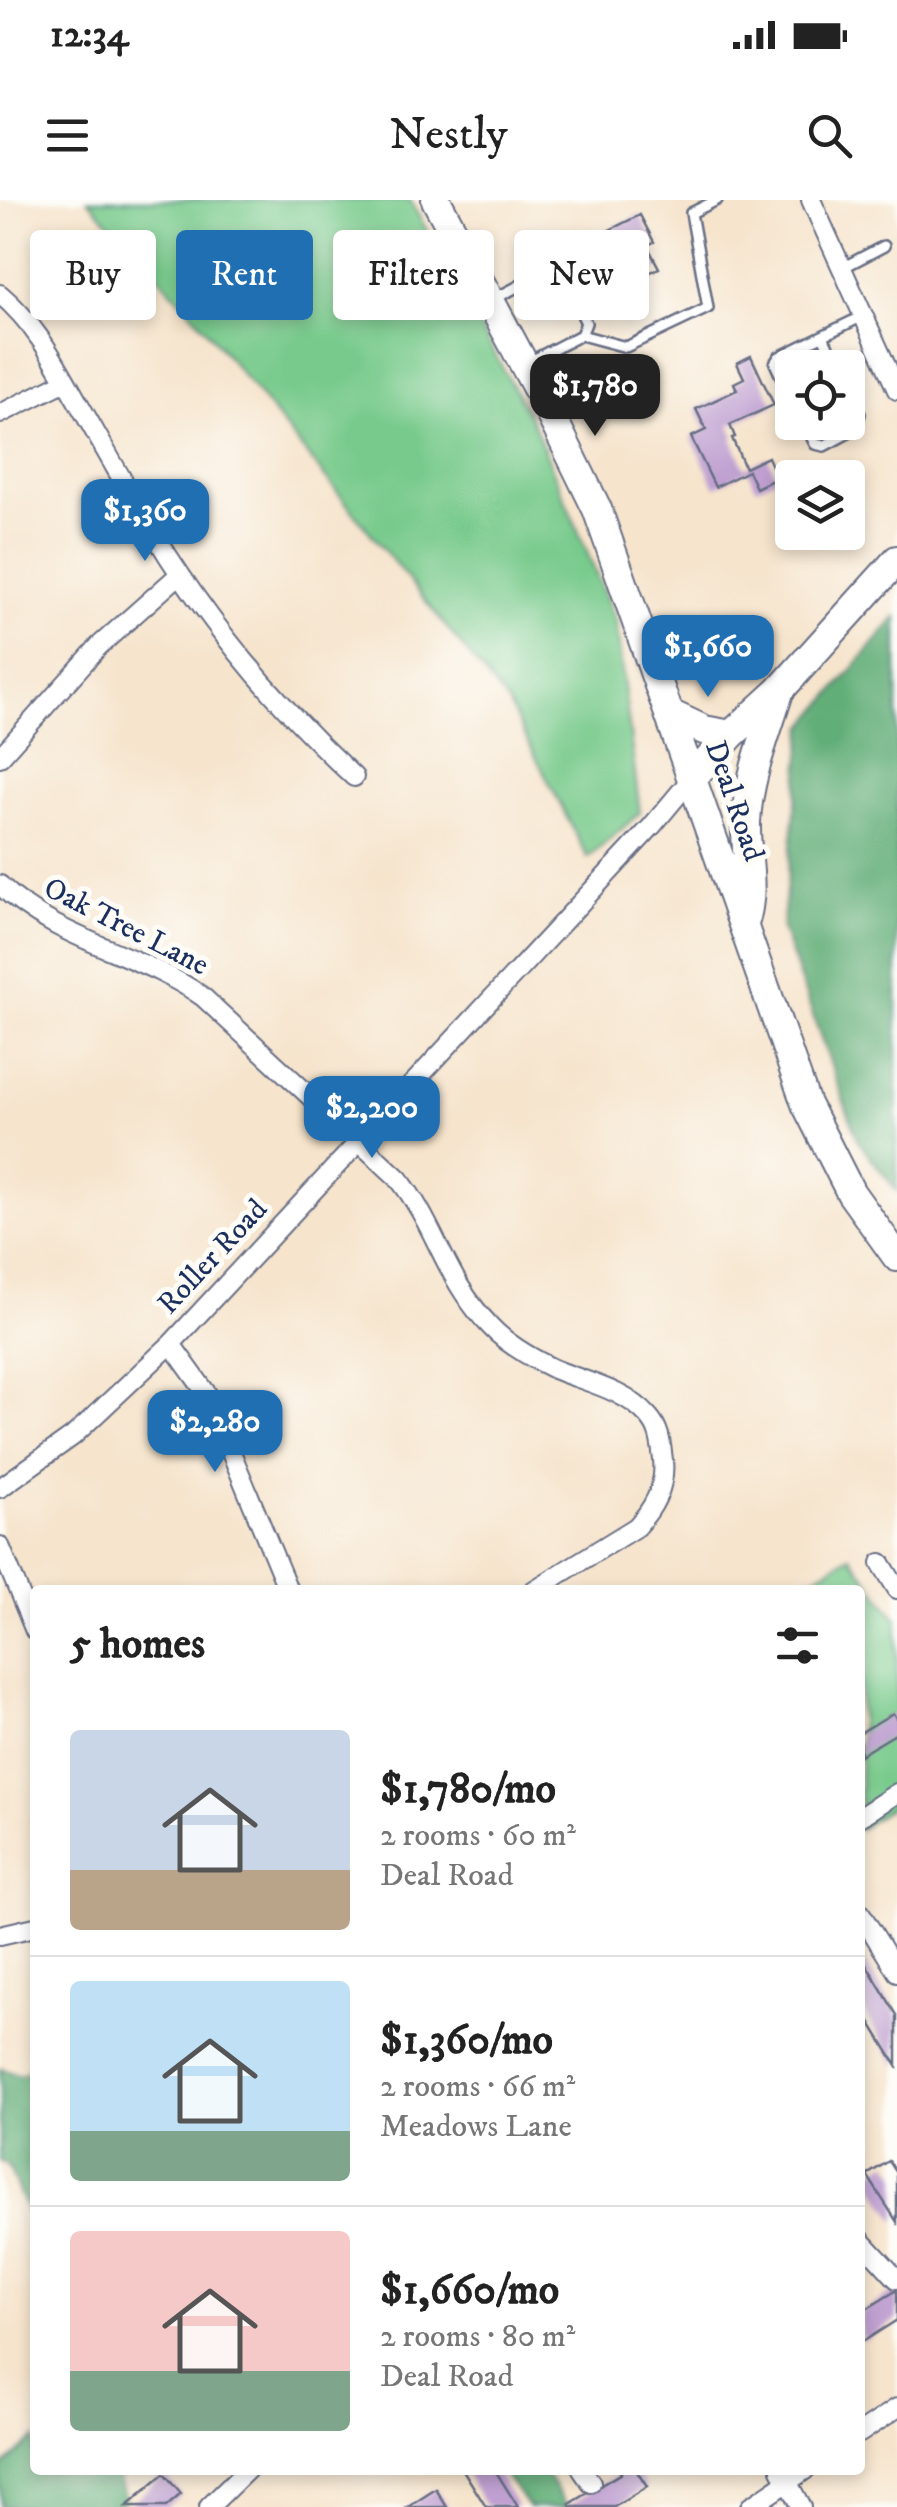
<!DOCTYPE html>
<html lang="en">
<head>
<meta charset="utf-8">
<style>
	:root { --surface:#fff; --page:#f6f6f6; --text:#222; --muted:#767676; --line:#e0e0e0; --accent:#1f6fb2 }
	body { margin:0; font-family:"IM FELL DW Pica",serif; background:var(--page); color:var(--text); height:100vh; display:flex; flex-direction:column; font-size:38px; white-space:nowrap }
	* { box-sizing:border-box; margin:0 }
	p { font-size:32px; color:var(--muted) }
	.icon { flex:none; width:55px; height:55px; fill:none; stroke:currentColor; stroke-width:2; stroke-linecap:round; stroke-linejoin:round }
	.map { position:relative; flex:1; overflow:hidden }
	.side { position:absolute; left:30px; top:1385px; width:835px; height:890px; display:flex; flex-direction:column; background:var(--surface); border-radius:10px; box-shadow:0 5px 15px #0003 }
	.side>* { flex:none }
	.banner { position:absolute; left:30px; top:30px; width:838px; height:90px; display:flex; gap:20px }
	.buttons { position:absolute; left:775px; top:150px; display:grid; gap:20px }
	.buttons a { display:grid; place-items:center; width:90px; height:90px; border-radius:10px; background:var(--surface); box-shadow:0 5px 15px #0003; font-size:50px }
	.price { position:absolute; translate:-50% -85px; padding:0 22px; border-radius:20px; background:var(--accent); color:#fff; font-size:32px; line-height:65px; filter:drop-shadow(0 2px 5px #0008) }
	.price::after { content:''; position:absolute; left:50%; top:60px; width:30px; height:22px; margin-left:-15px; background:inherit; clip-path:polygon(0 0,100% 0,50% 100%) }
	.price.on { background:#222; color:#fff }
	ul { padding:0; list-style:none }
	li { display:flex; align-items:center; gap:30px; height:250px; padding:0 40px }
	li+li { border-top:2px solid var(--line) }
	li span { display:grid; place-items:center; flex:none; width:280px; height:200px; border-radius:10px; color:#555 }
	li>.icon { margin-inline-start:auto }
	span .icon { width:120px; height:120px; fill:#fffc; stroke-width:1 }
	li b { font-size:42px }
	h2 { display:flex; justify-content:space-between; align-items:center; height:120px; padding:0 40px; font-size:42px }
	.chip { padding:0 35px; border-radius:10px; background:var(--surface); box-shadow:0 5px 15px #0003; font-size:35px; line-height:90px }
	.chip.on { background:var(--accent); color:#fff }
	.status { display:flex; justify-content:space-between; align-items:center; height:70px; padding:0 50px; background:var(--surface); direction:ltr }
	.status svg { height:28px; fill:currentColor }
	header { display:flex; justify-content:space-between; align-items:center; height:130px; padding:0 40px; background:var(--surface); font-size:45px; font-weight:600 }
	.map>svg:first-child { display:block }
	.green { fill:#78ca8c; stroke:#4a7c75; stroke-width:2.5 }
	.forest { fill:#62ae78; stroke:#3e6e6b; stroke-width:2.5 }
	.building { fill:#bfa0d1 }
	.lines { fill:none; stroke-linecap:round; stroke-linejoin:round }
	.lane-casing { stroke:#686e84; stroke-width:14 }
	.street-casing { stroke:#686e84; stroke-width:22 }
	.secondary-casing { stroke:#686e84; stroke-width:32 }
	.lane { stroke:#fff; stroke-width:9 }
	.street { stroke:#fff; stroke-width:18 }
	.secondary { stroke:#fff; stroke-width:28 }
	.labels { text-anchor:middle; dominant-baseline:central; stroke-width:10; stroke-linejoin:round; paint-order:stroke }
	.street-label { font-size:30px; fill:#1b2f5e; stroke:#fdfcf7 }
</style>
</head>
<body>
<div class="status"><b>12:34</b><svg viewBox="0 0 49 12"><path d="M0 12V9h3v3zM5 12V6h3v6zM10 12V3h3v9zM15 12V0h3v12zM26 1h20v11H26zM47 4h2v5h-2z"/></svg></div>
<header><svg class="icon" aria-label="menu" viewBox="0 0 24 24"><path d="M4 6h16M4 12h16M4 18h16"/></svg>Nestly<svg class="icon" aria-label="search" viewBox="0 0 24 24"><circle cx="10" cy="10" r="6"/><path d="M15 15l6 6"/></svg></header>
<div class="map">
<svg width="897" height="2307" viewBox="0 0 897 2307">
	<rect width="100%" height="100%" fill="#fdfcf7"/>
	<filter id="ink" filterUnits="userSpaceOnUse"><feTurbulence type="fractalNoise" baseFrequency=".01" numOctaves="2"/><feDisplacementMap in="SourceGraphic" scale="20" xChannelSelector="R" yChannelSelector="G"/><feConvolveMatrix kernelMatrix="1 2 1 2 8 2 1 2 1" color-interpolation-filters="sRGB"/></filter>
	<filter id="wash" filterUnits="userSpaceOnUse"><feTurbulence type="fractalNoise" baseFrequency=".0048" numOctaves="4" result="noise"/><feDisplacementMap in="SourceGraphic" scale="40" xChannelSelector="R" yChannelSelector="G"/><feGaussianBlur stdDeviation="2.25" result="paint"/><feColorMatrix in="noise" values="0 0 0 0 0 0 0 0 0 0 0 0 0 0 0 0 0 1.4 0 .05"/><feComposite in="paint" operator="in"/></filter>
	<g filter="url(#wash)">
		<rect width="100%" height="100%" fill="#f6e4cc"/>
		<path class="green" d="M88 0H410L534 225 616 422 640 613 588 658 508 503 194 115Z
			M850 1356 897 1419V1602L860 1629V1390H794Z"/>
		<path class="forest" d="M897 416V991L858 941 782 729 804 527Z
			M35 1866V2030L8 1966 0 1961V1869L22 1875Z
			M35 2238V2270H117L125 2300 116 2307H0V2269Z
			M501 2270H544L568 2307H529Z"/>
		<g id="blocks">
			<path class="building" d="M640 15 654 42 647 45 659 68 626 84 624 79 611 85 607 77 601 80 596 69 590 72 577 46Z
				M751 156 774 205 730 225 735 237 732 238 745 268 768 257 777 278 756 288 748 271 715 287 691 237 706 230 696 209 737 190 734 183 744 178 737 163Z
				M893 1513 897 1520V1533L860 1555V1533Z
				M860 1754 897 1815V1866L860 1805Z
				M889 1961 897 1973V2022L867 1975Z
				M897 2090V2120L864 2141 860 2134V2113Z
				M463 2270H495L518 2307H486Z
				M619 2270H636L647 2287 614 2307H572L570 2304 621 2273Z
				M164 2274 181 2294 166 2307H126Z
				M436 2289 447 2307H408Z"/>
		</g>
	</g>
	<g filter="url(#ink)">
		<use href="#blocks" fill-opacity="0" stroke="#686e84" stroke-width="2.5"/>
		<g class="lines">
			<g class="lane-casing">
				<path id="lane" d="M842 68 884 46
					M492 100 559 65 586 123 581 135
					M823 136 838 168
					M529 162 581 135 626 147 708 108 691 13 717 0
					M792 200 775 163 779 157 863 116
					M804 222 815 244 824 246 856 229 860 214 848 188"/>
			</g>
			<g class="street-casing">
				<path id="street" d="M811 0 897 190
					M0 94C35 124 53 158 75 197 97 235 118 273 140 310 197 409 270 499 354 577
					M0 214 66 181
					M0 557 99 446 180 374
					M0 685C56 741 140 752 203 797L398 978C437 1026 444 1079 491 1127 508 1145 531 1158 554 1169 585 1182 626 1190 649 1217 660 1229 661 1244 663 1260 666 1286 654 1308 636 1327L534 1390
					M171 1144 207 1194 288 1390
					M0 1288 73 1236 171 1144 652 626 692 578
					M0 1346 35 1431
					M881 1363 897 1389
					M860 1617 897 1593
					M860 1712 897 1772
					M0 1735 35 1727
					M860 2039 897 2079
					M860 2233 897 2208
					M582 2270 591 2283
					M781 2270 801 2307
					M209 2307 247 2270
					M750 2307 805 2270"/>
			</g>
			<g class="secondary-casing">
				<path id="secondary" d="M436 0 547 207 597 309 806 904 851 993 897 1057
					M670 514 704 530 731 535
					M692 578 731 535 779 491 897 360
					M744 724C756 687 745 659 746 622 748 578 766 534 779 492"/>
			</g>
			<use href="#lane" class="lane"/>
			<use href="#street" class="street"/>
			<use href="#secondary" class="secondary"/>
		</g>
	</g>
	<g class="labels">
		<g class="street-label">
			<text transform="translate(734 601) rotate(71)">Deal Road</text>
			<text transform="translate(126 727) rotate(27)">Oak Tree Lane</text>
			<text transform="translate(213 1057) rotate(-47)">Roller Road</text>
		</g>
	</g>
</svg>
<div class="buttons">
<a><svg class="icon" aria-label="locate" viewBox="0 0 24 24"><circle cx="12" cy="12" r="6"/><path d="M12 2v4M12 18v4M2 12h4M18 12h4"/></svg></a>
<a><svg class="icon" aria-label="layers" viewBox="0 0 24 24"><path d="M12 4l9 5-9 5-9-5zM3 14l9 5 9-5"/></svg></a>
</div>
<b class="price on" style="left:595px;top:239px">$1,780</b>
<b class="price" style="left:145px;top:364px">$1,360</b>
<b class="price" style="left:708px;top:500px">$1,660</b>
<b class="price" style="left:372px;top:961px">$2,200</b>
<b class="price" style="left:215px;top:1275px">$2,280</b>
<div class="banner">
<a class="chip">Buy</a>
<a class="chip on">Rent</a>
<a class="chip">Filters</a>
<a class="chip">New</a>
</div>
<section class="side">
<h2>5 homes<svg class="icon" aria-label="filters" viewBox="0 0 24 24"><path d="M4 7h16M4 17h16"/><circle cx="9" cy="7" r="2"/><circle cx="15" cy="17" r="2"/></svg></h2>
<ul>
<li><span style="background:linear-gradient(#c9d6e8 70%,#b9a48a 0)"><svg class="icon" aria-label="home" viewBox="0 0 24 24"><path d="M3 11l9-7 9 7M6 9v11h12V9"/></svg></span><div><b>$1,780/mo</b><p>2 rooms · 60 m²</p><p>Deal Road</p></div></li>
<li><span style="background:linear-gradient(#bfe0f5 75%,#7fa58c 0)"><svg class="icon" aria-label="home" viewBox="0 0 24 24"><path d="M3 11l9-7 9 7M6 9v11h12V9"/></svg></span><div><b>$1,360/mo</b><p>2 rooms · 66 m²</p><p>Meadows Lane</p></div></li>
<li><span style="background:linear-gradient(#f6c9c9 70%,#7fa58c 0)"><svg class="icon" aria-label="home" viewBox="0 0 24 24"><path d="M3 11l9-7 9 7M6 9v11h12V9"/></svg></span><div><b>$1,660/mo</b><p>2 rooms · 80 m²</p><p>Deal Road</p></div></li>
</ul>
</section>
</div>
</body>
</html>
